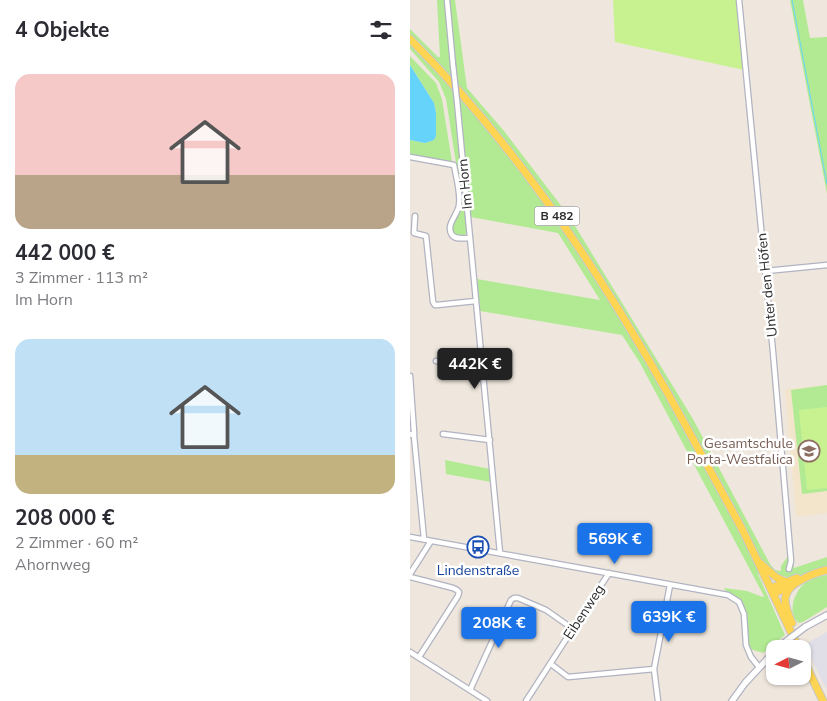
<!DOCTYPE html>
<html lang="de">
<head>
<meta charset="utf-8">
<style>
	:root { --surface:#fff; --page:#f7f7f7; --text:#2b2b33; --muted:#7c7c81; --accent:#1a73e8 }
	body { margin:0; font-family:"Nunito Sans",sans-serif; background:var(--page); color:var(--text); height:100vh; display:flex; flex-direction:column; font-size:19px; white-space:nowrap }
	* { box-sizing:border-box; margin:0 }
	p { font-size:16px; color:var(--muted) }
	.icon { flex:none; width:28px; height:28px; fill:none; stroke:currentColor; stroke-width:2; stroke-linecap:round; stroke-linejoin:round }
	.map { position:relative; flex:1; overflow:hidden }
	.sheet { display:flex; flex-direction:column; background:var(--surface); width:410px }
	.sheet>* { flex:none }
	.needle { width:32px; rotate:264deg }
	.tools { position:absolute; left:356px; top:640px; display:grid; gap:10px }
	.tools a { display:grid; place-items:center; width:45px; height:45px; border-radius:10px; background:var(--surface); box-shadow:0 1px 4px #0004; font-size:25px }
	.price { position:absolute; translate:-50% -42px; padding:0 11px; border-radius:5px; background:var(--accent); color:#fff; font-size:16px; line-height:32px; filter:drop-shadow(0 1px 2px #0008) }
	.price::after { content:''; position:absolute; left:50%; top:30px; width:15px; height:11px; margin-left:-8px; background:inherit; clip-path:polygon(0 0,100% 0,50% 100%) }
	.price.on { background:#222; color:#fff }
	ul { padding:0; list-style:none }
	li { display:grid; align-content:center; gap:10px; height:265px; padding:0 15px }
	li span { display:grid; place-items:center; height:155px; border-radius:15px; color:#555 }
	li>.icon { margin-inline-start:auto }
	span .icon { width:90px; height:90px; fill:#fffc; stroke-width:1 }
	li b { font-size:21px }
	h2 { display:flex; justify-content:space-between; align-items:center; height:60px; padding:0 15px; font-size:21px }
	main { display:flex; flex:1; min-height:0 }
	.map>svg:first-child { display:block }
	.industrial { fill:#e0dee7 }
	.education { fill:#f2e5cb }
	.green { fill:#b2ea94 }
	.pitch { fill:#c8f28f }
	.water { fill:#66d3fa }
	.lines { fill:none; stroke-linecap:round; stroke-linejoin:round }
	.stream { stroke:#66d3fa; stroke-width:1 }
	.street-casing { stroke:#b1b3c1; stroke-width:7 }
	.secondary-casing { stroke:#b1b3c1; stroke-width:8 }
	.primary-casing { stroke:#c8c8c8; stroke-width:9 }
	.street { stroke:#fff; stroke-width:4.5 }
	.secondary { stroke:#fff; stroke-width:5.5 }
	.primary { stroke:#fed552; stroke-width:7 }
	.street-bridge-casing { stroke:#b1b3c1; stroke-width:7; stroke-linecap:butt }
	.secondary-bridge-casing { stroke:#b1b3c1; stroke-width:8; stroke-linecap:butt }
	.street-bridge { stroke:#fff; stroke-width:4.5 }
	.secondary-bridge { stroke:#fff; stroke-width:5.5 }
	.labels { text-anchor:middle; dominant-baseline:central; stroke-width:5; stroke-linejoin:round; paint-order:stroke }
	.shield { fill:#fff; stroke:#6b6b6b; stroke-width:1 }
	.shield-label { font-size:12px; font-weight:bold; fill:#2c2c2c }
	.street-label { font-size:14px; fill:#2c2c2c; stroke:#fff }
	.education-label { font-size:14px; fill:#785e54; stroke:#fff; text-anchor:end }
	.transit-label { font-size:14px; fill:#164399; stroke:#fff }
</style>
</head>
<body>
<main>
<section class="sheet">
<h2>4 Objekte<svg class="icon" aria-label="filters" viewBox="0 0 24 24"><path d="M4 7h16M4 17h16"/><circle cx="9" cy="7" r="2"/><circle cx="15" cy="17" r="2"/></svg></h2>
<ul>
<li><span style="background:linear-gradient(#f6c9c9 65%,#b9a48a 0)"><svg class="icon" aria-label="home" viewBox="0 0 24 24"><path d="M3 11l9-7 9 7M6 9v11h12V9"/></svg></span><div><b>442 000 €</b><p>3 Zimmer · 113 m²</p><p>Im Horn</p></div></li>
<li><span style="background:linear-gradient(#bfe0f5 75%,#c2b280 0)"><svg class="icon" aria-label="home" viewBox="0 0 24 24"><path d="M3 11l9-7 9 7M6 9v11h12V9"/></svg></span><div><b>208 000 €</b><p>2 Zimmer · 60 m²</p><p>Ahornweg</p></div></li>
</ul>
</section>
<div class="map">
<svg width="417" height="701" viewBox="0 0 417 701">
	<rect width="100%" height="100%" fill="#efe7dd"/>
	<path class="industrial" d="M417 632V689L413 683 395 644Z"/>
	<path class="education" d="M417 385V513L386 517 375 389Z"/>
	<path class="green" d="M27 0H45L57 88 94 131 159 216 283 419 360 564 365 570 371 571V566L378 556 362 379H367L384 568 417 557V566L382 578 368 575 359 567 348 574 375 635 353 653 340 649 334 644 333 614 327 603 319 597 314 588 337 591 353 597 354 596 230 363 212 335 70 311 67 279 190 300 148 233 61 217V212L57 211V232L53 237 45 236 42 229 50 189 36 99 29 82 0 49V29L28 57H30Z
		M380 0H393L400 38 417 37V194Z
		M0 56 26 83 32 99 42 162 0 155V140L15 143 24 140 26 136V113L24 103 0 65Z
		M417 385V491L392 494 381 390Z
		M35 460 80 469 81 482 36 474Z
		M417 575V607L393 622 388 623C387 621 385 619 384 617 379 605 387 587 398 581 404 578 410 576 417 575Z"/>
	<path class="pitch" d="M203 0H326L334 70 205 42Z
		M417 407V488L397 490 389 410Z"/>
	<path class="water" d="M0 65 24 103 26 113V136L24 140 15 143 0 140Z"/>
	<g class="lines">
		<path class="stream" d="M382 0 417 184"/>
		<g class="street-casing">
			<path id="street" d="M37 0 43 65
				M329 0 363 352 381 561 379 569
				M47 101 90 553
				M0 157 44 165C46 177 51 193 49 205 48 215 35 225 42 235 46 240 54 238 60 238
				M5 216 4 233 16 236 23 302 25 305H27L66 301
				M356 271 417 265
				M26 361 73 369
				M0 376 4 432V436
				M0 434 4 436 14 539
				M33 434 80 440
				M0 537 318 595 329 602 334 614 336 645 341 657 349 667
				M0 574 21 541
				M0 577 43 588 47 590 49 592 48 596 9 657
				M0 652 77 701
				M141 664 158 677 244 669
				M60 690 101 600 104 598H108L136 610 163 629
				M116 701 199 573
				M248 701 244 669 260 585"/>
		</g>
		<g class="secondary-casing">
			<path id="secondary" d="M395 627 417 615
				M322 701 335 683 365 651"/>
		</g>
		<g class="primary-casing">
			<path id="primary" d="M0 39C116 155 205 295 283 439 299 469 316 499 332 529 352 569 370 609 389 649
				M350 563 367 578 376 582
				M361 588 387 578
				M363 594 381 585
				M382 623C373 603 370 591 391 580 400 575 408 572 417 570
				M392 657 413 701"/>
		</g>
		<use href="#street" class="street"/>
		<use href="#secondary" class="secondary"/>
		<use href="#primary" class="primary"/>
		<g class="street-bridge-casing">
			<path id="street-bridge" d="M43 65 47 101"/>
		</g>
		<g class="secondary-bridge-casing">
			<path id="secondary-bridge" d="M370 646 395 627"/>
		</g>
		<use href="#street-bridge" class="street-bridge"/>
		<use href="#secondary-bridge" class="secondary-bridge"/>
	</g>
	<defs>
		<g id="school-ring" transform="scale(1.125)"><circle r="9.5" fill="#fff" stroke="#8d6e63" stroke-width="1.5"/><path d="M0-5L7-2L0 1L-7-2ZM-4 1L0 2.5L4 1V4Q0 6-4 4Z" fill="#8d6e63"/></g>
		<g id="bus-ring" transform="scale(1.125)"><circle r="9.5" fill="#fff" stroke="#1a4fb4" stroke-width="1.5"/><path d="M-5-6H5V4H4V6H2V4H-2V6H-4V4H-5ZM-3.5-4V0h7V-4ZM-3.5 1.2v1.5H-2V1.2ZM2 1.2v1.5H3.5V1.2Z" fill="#1a4fb4"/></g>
	</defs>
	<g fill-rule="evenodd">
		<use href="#school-ring" x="399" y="451"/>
		<use href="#bus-ring" x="68" y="547"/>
	</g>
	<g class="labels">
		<rect class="shield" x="124.5" y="206.5" width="45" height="19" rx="4"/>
		<g class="shield-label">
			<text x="147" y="216">B 482</text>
		</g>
		<g class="street-label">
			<text transform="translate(55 184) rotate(-96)">Im Horn</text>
			<text transform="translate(357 285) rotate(-96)">Unter den Höfen</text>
			<text transform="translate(174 612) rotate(-57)">Eibenweg</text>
		</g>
		<g class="education-label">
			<text x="383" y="443">Gesamtschule<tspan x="383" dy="16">Porta-Westfalica</tspan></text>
		</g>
		<g class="transit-label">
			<text x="68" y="570">Lindenstraße</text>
		</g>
	</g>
</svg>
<div class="tools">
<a><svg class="needle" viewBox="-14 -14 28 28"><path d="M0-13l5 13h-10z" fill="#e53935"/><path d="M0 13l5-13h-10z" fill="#7c7c81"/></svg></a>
</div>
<b class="price on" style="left:65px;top:390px">442K €</b>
<b class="price" style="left:205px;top:565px">569K €</b>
<b class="price" style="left:259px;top:643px">639K €</b>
<b class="price" style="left:89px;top:649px">208K €</b>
</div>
</main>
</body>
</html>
